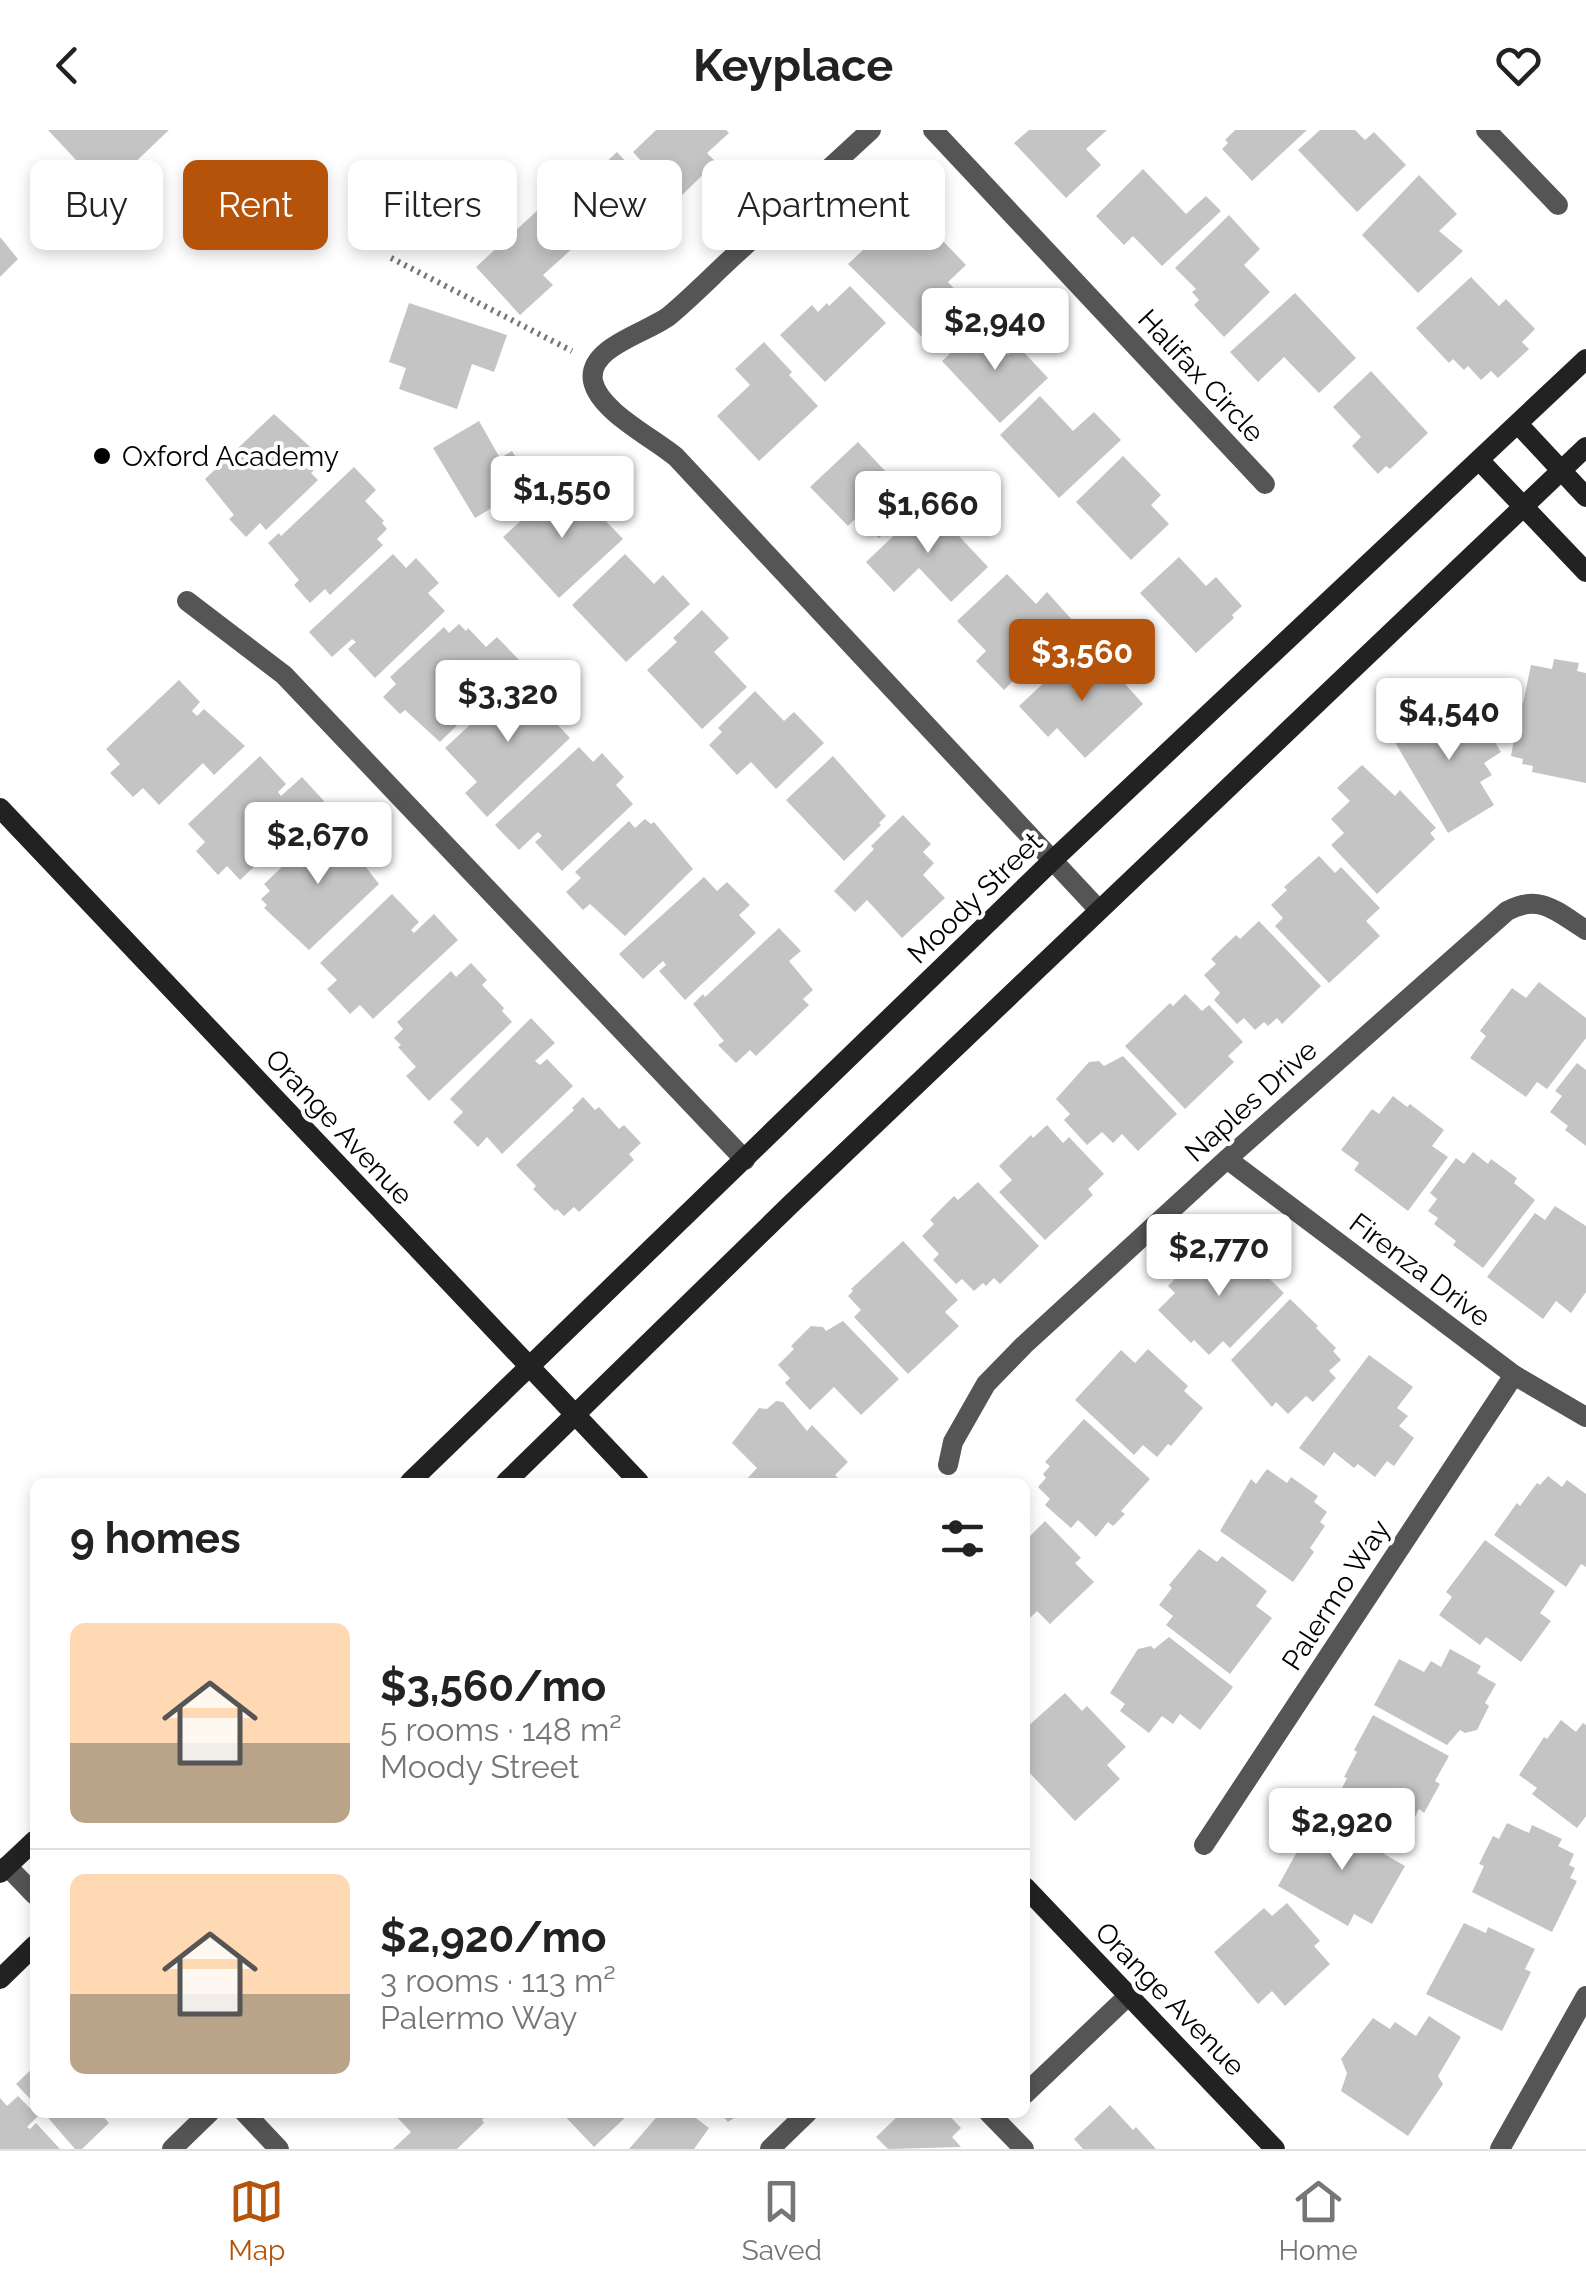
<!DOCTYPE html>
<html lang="en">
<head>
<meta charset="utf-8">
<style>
	:root { --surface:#fff; --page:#f6f6f6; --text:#222; --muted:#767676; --line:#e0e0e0; --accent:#b45309 }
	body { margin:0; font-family:Raleway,sans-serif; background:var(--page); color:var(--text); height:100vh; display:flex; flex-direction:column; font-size:38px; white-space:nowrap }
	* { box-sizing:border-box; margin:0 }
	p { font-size:32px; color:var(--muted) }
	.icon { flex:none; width:55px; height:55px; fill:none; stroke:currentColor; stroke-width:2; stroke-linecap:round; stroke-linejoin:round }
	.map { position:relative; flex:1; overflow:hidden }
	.drawer { position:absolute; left:30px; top:1348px; width:1000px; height:640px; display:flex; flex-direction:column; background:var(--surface); border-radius:15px; box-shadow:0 5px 15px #0003 }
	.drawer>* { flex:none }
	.hud { position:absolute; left:30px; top:30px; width:1000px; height:90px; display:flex; gap:20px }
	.price { position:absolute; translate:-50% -85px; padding:0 22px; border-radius:10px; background:#fff; color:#222; font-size:32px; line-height:65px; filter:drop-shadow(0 2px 5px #0008) }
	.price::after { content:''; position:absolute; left:50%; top:60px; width:30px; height:22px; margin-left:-15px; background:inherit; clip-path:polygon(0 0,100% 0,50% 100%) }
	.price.current { background:var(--accent); color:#fff }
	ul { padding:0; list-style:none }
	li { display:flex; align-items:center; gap:30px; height:250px; padding:0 40px }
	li+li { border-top:2px solid var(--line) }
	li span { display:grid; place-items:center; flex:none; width:280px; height:200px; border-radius:15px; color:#555 }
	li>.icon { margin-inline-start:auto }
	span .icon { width:120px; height:120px; fill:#fffc; stroke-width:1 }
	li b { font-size:42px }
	h2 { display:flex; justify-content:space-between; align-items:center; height:120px; padding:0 40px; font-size:42px }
	.tag { padding:0 35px; border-radius:15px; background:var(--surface); box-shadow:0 5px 15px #0003; font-size:35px; line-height:90px }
	.tag.current { background:var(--accent); color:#fff }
	header { display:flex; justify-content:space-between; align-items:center; height:130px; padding:0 40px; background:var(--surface); font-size:45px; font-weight:700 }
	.menu { display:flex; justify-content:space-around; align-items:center; height:140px; border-top:2px solid var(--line); background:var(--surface); font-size:28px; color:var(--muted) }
	.menu a { display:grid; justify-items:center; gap:5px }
	.menu .current { color:var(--accent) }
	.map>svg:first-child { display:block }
	.building { fill:#c4c4c4 }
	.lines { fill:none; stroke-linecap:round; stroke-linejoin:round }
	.path { stroke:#777; stroke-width:6; stroke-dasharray:2.5 5; stroke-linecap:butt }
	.street { stroke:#555; stroke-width:20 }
	.secondary { stroke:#222; stroke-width:20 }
	.poi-dot { fill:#000; stroke:#fff; stroke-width:4 }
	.labels { text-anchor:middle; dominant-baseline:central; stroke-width:8; stroke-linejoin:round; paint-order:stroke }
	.street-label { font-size:28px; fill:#000; stroke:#fff }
	.poi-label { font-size:28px; fill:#000; stroke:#fff; text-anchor:start }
</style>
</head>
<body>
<header><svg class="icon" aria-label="back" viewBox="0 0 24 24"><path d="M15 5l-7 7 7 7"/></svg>Keyplace<svg class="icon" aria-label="heart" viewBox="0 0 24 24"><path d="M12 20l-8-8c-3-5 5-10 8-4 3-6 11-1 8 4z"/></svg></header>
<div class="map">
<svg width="1586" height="2019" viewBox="0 0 1586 2019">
	<rect width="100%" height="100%" fill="#fff"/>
	<path class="building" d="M48 0H169L105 61Z
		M656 0H726L729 3 707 23 716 32 677 70 633 22Z
		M1029 0H1107L1086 19 1101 35 1066 68 1014 13Z
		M1235 0H1307L1252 51 1222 19 1228 13 1225 10Z
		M1320 0H1355L1365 10 1374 2 1406 35 1357 82 1298 20Z
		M617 22 674 84 646 111 623 87 588 119 553 82Z
		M1143 39 1186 84 1206 66 1221 81 1162 136 1133 106 1124 115 1096 86Z
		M1419 45 1457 84 1439 101 1463 121 1418 163 1362 105Z
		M539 79 574 117 543 145 553 155 520 185 476 137Z
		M1229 85 1260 119 1244 135 1270 162 1224 207 1194 175 1199 170 1192 162 1196 159 1175 138Z
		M920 87 966 135 948 152 963 168 922 207 848 134 877 107 888 119 892 115 887 111 908 92 911 95Z
		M0 107 18 129 0 147Z
		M1471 147 1499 176 1506 169 1535 199 1522 212 1529 219 1498 248 1491 241 1481 250 1468 236 1464 240 1453 229 1449 233 1416 198Z
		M850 156 886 193 825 252 780 205 812 175 818 182 827 173 829 176Z
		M1295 163 1356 228 1319 263 1284 227 1258 252 1230 222Z
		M409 173 507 205 494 242 472 234 457 279 399 259 406 238 389 232Z
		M981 195 1008 225 1018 216 1048 248 1000 293 942 231Z
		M764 212 792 242 789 245 818 276 759 331 717 286 750 255 735 239Z
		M1371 241 1428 303 1390 339 1386 336 1378 344 1352 316 1361 307 1333 277Z
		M1040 266 1073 301 1094 282 1121 310 1059 368 1000 305Z
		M274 284 318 324 315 327 321 333 311 343 318 350 266 400 260 393 246 407 229 389 234 385 205 349Z
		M479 291 500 328 512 321 532 354 475 388 433 318Z
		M858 312 915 373 879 408 858 386 848 396 810 357Z
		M1123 326 1161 365 1151 375 1169 394 1131 430 1076 372Z
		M354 337 376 360 365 371 384 391 382 393 387 399 377 409 383 415 330 465 325 459 310 473 294 455 299 450 268 413 279 403 281 406Z
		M557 358 575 378 585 369 623 409 559 468 503 407Z
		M928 373 988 437 951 472 919 438 894 462 866 432Z
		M393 424 406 438 416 428 439 453 428 463 445 481 375 548 348 519 356 512 352 509 332 527 309 502Z
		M625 424 654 454 663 445 690 474 626 532 572 475Z
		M1179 427 1206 456 1216 447 1242 476 1232 485 1234 488 1196 523 1140 463Z
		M1007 444 1036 474 1047 462 1073 491 1004 560 976 531 986 521 957 491Z
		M702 480 729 508 714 522 747 557 702 599 647 540 677 512 673 508Z
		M459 494 466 501 468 498 486 517 497 507 521 532 440 612 405 580 400 584 383 567 396 554 390 547 444 497 449 503Z
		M1079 520 1103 546 1111 538 1143 574 1085 628 1057 598 1048 607 1019 576Z
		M1554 529 1579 533 1577 541 1586 543V653L1532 642 1533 636 1522 634 1523 629 1511 626 1514 609 1506 607 1513 571 1523 573 1531 535 1552 539Z
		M179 550 200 572 192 581 197 586 204 579 245 616 214 645 203 633 159 675 143 658 133 667 110 643 120 634 106 619Z
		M516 552 531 569 543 558 565 583 555 592 570 608 487 687 465 663 477 652 445 618Z
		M755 561 784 591 794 582 824 613 776 659 751 632 737 645 709 615 722 602 718 598Z
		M1431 570 1445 592 1465 580 1476 597 1483 593 1501 622 1484 633 1492 645 1480 652 1494 675 1448 703 1392 607Z
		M579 617 593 632 602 623 624 647 616 655 633 674 562 741 535 712 542 706 538 702 519 720 495 695Z
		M260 626 286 654 278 662 281 666 302 647 324 671 240 750 227 736 218 745 196 721 205 712 188 694Z
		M833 626 886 686 879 693 881 695 844 731 786 670Z
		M1362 635 1395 666 1400 660 1436 698 1430 703 1435 709 1377 764 1331 715 1344 703 1331 689 1350 671 1337 658Z
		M903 685 931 714 923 722 934 733 923 745 945 768 902 808 867 770 855 782 834 761 874 719 871 716Z
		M645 689 651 694 654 692 693 739 625 806 590 774 583 780 566 762 581 748 575 742 629 691 635 698Z
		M338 696 355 714 351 718 379 754 309 820 264 778 267 775 261 769 270 761 264 754 319 702 325 709Z
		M1319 726 1335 743 1341 737 1380 778 1366 791 1380 806 1329 853 1275 796 1283 788 1271 775 1287 760 1284 757Z
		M704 747 717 761 727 752 750 775 739 785 756 803 685 870 659 841 666 835 663 831 643 849 619 824Z
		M392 764 419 792 411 800 414 803 434 784 458 810 373 889 360 875 350 884 327 859 337 850 320 833Z
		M1259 791 1321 856 1282 894 1277 888 1268 896 1264 892 1255 900 1244 888 1237 894 1214 870 1220 863 1204 845 1216 834 1211 829 1236 805 1240 809Z
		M779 798 801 821 789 831 813 860 803 869 809 875 756 926 750 920 736 933 718 915 724 911 693 874 703 864 705 867Z
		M471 833 487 850 482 855 504 878 502 881 512 892 429 971 406 946 416 937 398 917 401 915 394 908 403 899 397 892 451 841 456 847Z
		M1539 852 1586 888V908L1547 959 1537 952 1526 967 1470 928 1486 906 1480 901 1512 858 1526 868Z
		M1185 864 1202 881 1209 875 1243 912 1228 926 1234 932 1185 979 1125 916 1170 873 1173 876Z
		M531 888 555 913 535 931 540 935 547 929 573 956 502 1024 487 1007 478 1017 453 992 463 982 450 969Z
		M1123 926 1177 984 1138 1021 1122 1004 1113 1013 1102 1002 1087 1015 1064 990 1070 984 1056 969 1089 932 1099 931 1104 936Z
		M1577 933 1586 940V1016L1565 1000 1568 996 1550 982 1562 966 1555 961Z
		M1393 966 1407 977 1410 974 1444 1000 1432 1016 1448 1027 1408 1081 1354 1040 1359 1033 1341 1020 1372 979 1379 984Z
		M583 967 595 980 599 977 619 999 624 995 641 1013 629 1024 634 1030 579 1082 574 1077 564 1086 557 1079 555 1081 533 1059 536 1056 516 1035 574 980 572 978Z
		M1047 995 1063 1013 1069 1007 1104 1044 1088 1059 1093 1065 1045 1110 999 1062 1012 1050 999 1036 1031 1005 1033 1008Z
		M1473 1022 1488 1034 1491 1029 1517 1048 1514 1053 1535 1070 1483 1138 1453 1115 1456 1111 1434 1094 1438 1088 1428 1081 1437 1069 1430 1063 1456 1028 1464 1034Z
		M978 1052 1039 1116 1000 1154 994 1148 986 1156 983 1153 974 1161 962 1149 956 1154 933 1130 939 1124 922 1106 934 1094 930 1090 954 1066 958 1070Z
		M1555 1076 1586 1096V1162L1571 1183 1556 1171 1543 1189 1487 1147 1535 1083 1545 1090Z
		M903 1111 958 1170 945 1182 959 1196 908 1244 854 1187 861 1180 848 1166 853 1161 851 1159Z
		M1235 1115 1284 1163 1230 1218 1223 1211 1209 1225 1194 1210 1191 1213 1158 1180 1175 1163 1168 1156 1208 1116 1221 1129Z
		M1290 1169 1318 1196 1316 1198 1336 1218 1333 1221 1341 1230 1329 1241 1336 1248 1313 1272 1306 1266 1288 1284 1276 1272 1272 1277 1231 1230Z
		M843 1191 899 1249 861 1285 834 1257 810 1280 785 1253 790 1248 778 1235 794 1219 791 1216 811 1196 823 1197 826 1201Z
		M1148 1219 1188 1256 1184 1261 1203 1278 1171 1316 1168 1314 1157 1327 1143 1315 1134 1325 1075 1270 1121 1220 1135 1233Z
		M1369 1225 1413 1257 1397 1278 1408 1286 1399 1296 1414 1308 1394 1336 1387 1331 1375 1347 1358 1334 1354 1338 1334 1322 1324 1336 1299 1318Z
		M776 1271 783 1272 807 1301 812 1295 848 1332 835 1345 840 1350 837 1352H749L746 1350 757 1338 732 1313 759 1278 767 1279Z
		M1084 1289 1150 1349 1121 1381 1125 1384 1113 1396 1108 1392 1096 1407 1078 1390 1071 1398 1045 1375 1050 1369 1038 1357 1046 1348 1043 1344 1050 1336 1045 1332Z
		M1267 1339 1287 1353 1291 1347 1318 1366 1314 1372 1327 1382 1320 1392 1325 1396 1310 1418 1314 1422 1293 1452 1220 1401 1251 1349 1256 1354Z
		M1548 1346 1562 1357 1567 1350 1586 1364V1437L1581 1434 1566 1457 1494 1405 1517 1373 1520 1376 1537 1353 1540 1355Z
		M1045 1391 1081 1428 1075 1433 1094 1452 1050 1494 1037 1481 1025 1493V1402L1029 1407Z
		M1485 1410 1555 1461 1540 1483 1551 1491 1521 1532 1486 1507 1480 1515 1439 1485 1452 1467 1446 1462Z
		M1199 1419 1217 1432 1222 1426 1267 1461 1256 1476 1272 1488 1230 1544 1166 1495 1173 1486 1159 1475 1172 1458 1169 1455Z
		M1169 1507 1233 1557 1200 1600 1180 1584 1173 1594 1162 1586 1149 1603 1120 1581 1125 1574 1110 1563 1138 1519 1151 1516 1154 1519Z
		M1450 1519 1481 1536 1477 1543 1496 1554 1485 1573 1489 1576 1477 1600 1465 1603 1460 1600 1447 1615 1374 1575 1399 1529 1424 1542 1431 1531 1441 1537Z
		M1065 1563 1082 1581 1087 1576 1126 1617 1107 1635 1120 1649 1075 1691 1025 1638V1629L1030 1624 1025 1619V1604L1030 1600 1027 1597Z
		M1373 1585 1449 1626 1435 1651 1440 1654 1424 1683 1419 1679 1410 1696 1388 1683 1383 1691 1353 1675 1358 1667 1342 1658 1347 1648 1344 1647 1357 1622 1354 1620Z
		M1561 1590 1576 1602 1583 1593 1586 1595V1686L1577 1698 1532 1664 1537 1658 1519 1645 1544 1607 1547 1609Z
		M1339 1689 1388 1717 1384 1724 1405 1736 1372 1794 1354 1784 1348 1796 1278 1756 1312 1695 1330 1706Z
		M1507 1693 1529 1703 1532 1695 1562 1709 1558 1716 1574 1724 1569 1735 1575 1738 1570 1748 1577 1751 1552 1802 1472 1762 1484 1736 1479 1734 1493 1706 1499 1709Z
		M1287 1773 1320 1811 1314 1816 1330 1834 1285 1876 1272 1861 1258 1874 1214 1822 1264 1778 1272 1786Z
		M1464 1793 1486 1803 1488 1797 1535 1819 1525 1839 1531 1842 1502 1901 1426 1864Z
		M1429 1886 1461 1907 1438 1946 1443 1954 1408 2006 1341 1961 1347 1943 1341 1929 1373 1888 1390 1899 1395 1892 1416 1906Z
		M35 1936V1974L16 1954Z
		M18 1966 38 1986 27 1997 30 1999 36 1993 60 2019H0V1968L7 1976Z
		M1110 1975 1133 2000 1136 1997 1156 2019H1083L1074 2009Z
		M43 1982H99L109 1993 82 2019H75Z
		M392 1982H489L482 1990 484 1993 457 2019H393L411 2002Z
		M561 1982H631L594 2017Z
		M661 1982H688L709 1998 694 2019H629Z
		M719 1982H743L728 1992Z
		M897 1982H946L961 1998 952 2007 961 2017 888 2019 876 2007 899 1985Z"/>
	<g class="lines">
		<path class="path" d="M391 128 572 221"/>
		<path class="street" d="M871 0C826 41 781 83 736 124 714 144 692 167 669 186 647 203 587 217 593 251 599 281 652 307 676 327L1099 780
			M933 0 1265 354
			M1486 0 1558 75
			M187 471 284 545 745 1030
			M1227 1029 1514 1245 1586 1287
			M948 1335 953 1312 986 1254 1024 1215 1227 1029 1507 781C1540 763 1557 782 1586 800
			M1204 1715 1514 1245
			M7 1736 35 1765
			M1025 1964 1128 1866
			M244 1982 279 2019
			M988 1982 1024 2019
			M172 2019 210 1982
			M770 2019 808 1982
			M1500 2019 1586 1866"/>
		<path class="secondary" d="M1518 294 1586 367
			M1480 331 1586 442
			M0 678 639 1352
			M410 1352 1054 729 1586 229
			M506 1352 790 1075 1586 317
			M0 1743 35 1710
			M1025 1757 1275 2019
			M0 1849 35 1815"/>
	</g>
	<circle class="poi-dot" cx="102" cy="326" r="10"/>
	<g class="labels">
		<g class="street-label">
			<text transform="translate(1201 246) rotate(47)">Halifax Circle</text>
			<text transform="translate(975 768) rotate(-44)">Moody Street</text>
			<text transform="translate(1251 971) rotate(-42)">Naples Drive</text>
			<text transform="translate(339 997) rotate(47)">Orange Avenue</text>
			<text transform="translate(1420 1140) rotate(37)">Firenza Drive</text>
			<text transform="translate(1336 1465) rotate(-57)">Palermo Way</text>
			<text transform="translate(1170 1869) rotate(46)">Orange Avenue</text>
		</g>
		<g class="poi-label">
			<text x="122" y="326">Oxford Academy</text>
		</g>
	</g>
</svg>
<b class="price" style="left:995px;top:243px">$2,940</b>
<b class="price" style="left:562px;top:411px">$1,550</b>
<b class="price" style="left:928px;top:426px">$1,660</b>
<b class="price current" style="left:1082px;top:574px">$3,560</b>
<b class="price" style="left:508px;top:615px">$3,320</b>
<b class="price" style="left:1449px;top:633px">$4,540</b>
<b class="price" style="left:318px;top:757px">$2,670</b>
<b class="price" style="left:1219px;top:1169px">$2,770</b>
<b class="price" style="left:1342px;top:1743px">$2,920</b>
<div class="hud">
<a class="tag">Buy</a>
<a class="tag current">Rent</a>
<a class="tag">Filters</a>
<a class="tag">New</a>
<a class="tag">Apartment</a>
</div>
<section class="drawer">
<h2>9 homes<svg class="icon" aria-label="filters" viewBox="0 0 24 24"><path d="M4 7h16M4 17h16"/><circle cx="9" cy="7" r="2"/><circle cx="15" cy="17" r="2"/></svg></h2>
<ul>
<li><span style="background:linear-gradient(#ffd9b3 60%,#b9a48a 0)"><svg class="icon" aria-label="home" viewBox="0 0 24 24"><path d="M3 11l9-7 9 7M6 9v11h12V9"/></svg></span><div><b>$3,560/mo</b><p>5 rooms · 148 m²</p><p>Moody Street</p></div></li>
<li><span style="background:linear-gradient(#ffd9b3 60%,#b9a48a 0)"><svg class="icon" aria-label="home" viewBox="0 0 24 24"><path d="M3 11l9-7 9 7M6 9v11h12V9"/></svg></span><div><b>$2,920/mo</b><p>3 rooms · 113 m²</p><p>Palermo Way</p></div></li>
</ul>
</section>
</div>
<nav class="menu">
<a class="current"><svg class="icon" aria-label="map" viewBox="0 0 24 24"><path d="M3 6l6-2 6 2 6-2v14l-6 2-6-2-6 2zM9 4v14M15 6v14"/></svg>Map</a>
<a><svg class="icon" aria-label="saved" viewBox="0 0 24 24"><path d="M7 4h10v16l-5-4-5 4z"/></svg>Saved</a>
<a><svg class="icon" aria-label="home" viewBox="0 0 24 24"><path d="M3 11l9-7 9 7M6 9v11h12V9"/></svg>Home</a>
</nav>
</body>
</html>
